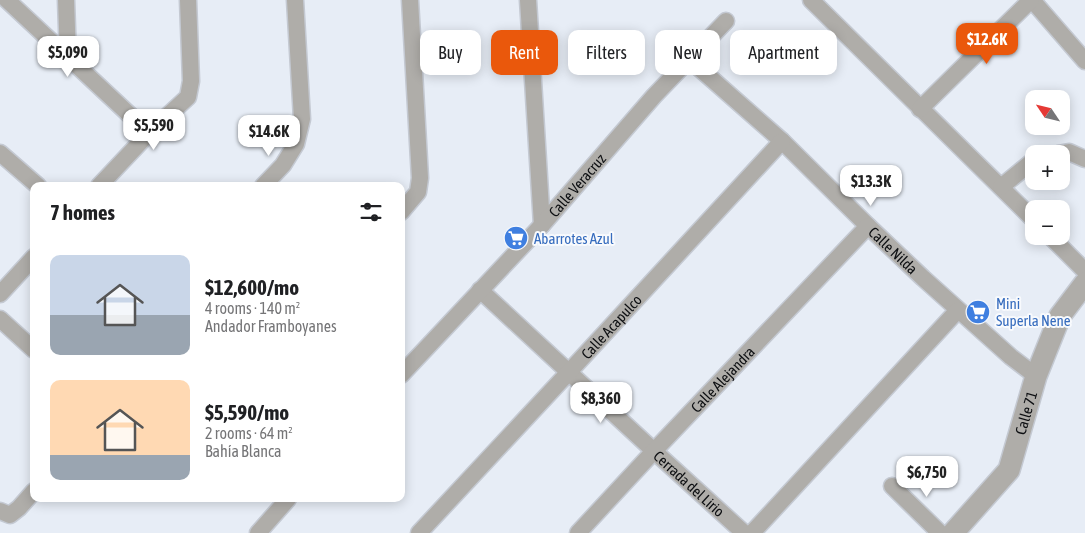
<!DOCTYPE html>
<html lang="en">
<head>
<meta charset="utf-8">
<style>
	:root { --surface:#fff; --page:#f6f6f6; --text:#202124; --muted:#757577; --accent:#ea580c }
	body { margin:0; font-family:"Asap Condensed",sans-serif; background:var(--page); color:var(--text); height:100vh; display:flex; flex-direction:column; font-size:19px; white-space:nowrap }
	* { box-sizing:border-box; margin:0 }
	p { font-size:16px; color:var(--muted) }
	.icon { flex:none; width:28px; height:28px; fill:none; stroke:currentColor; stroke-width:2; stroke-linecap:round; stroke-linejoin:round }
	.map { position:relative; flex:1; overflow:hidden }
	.panel { position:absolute; left:30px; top:182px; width:375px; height:320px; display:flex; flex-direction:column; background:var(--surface); border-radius:10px; box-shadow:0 2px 12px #0003 }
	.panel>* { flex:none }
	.top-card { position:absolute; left:420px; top:30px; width:475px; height:45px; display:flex; gap:10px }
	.needle { width:32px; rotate:305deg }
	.controls { position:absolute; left:1025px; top:90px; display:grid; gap:10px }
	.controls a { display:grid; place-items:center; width:45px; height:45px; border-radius:10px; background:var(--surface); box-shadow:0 2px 12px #0003; font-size:25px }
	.price { position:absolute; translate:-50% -42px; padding:0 11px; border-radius:10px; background:#fff; color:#222; font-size:16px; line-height:32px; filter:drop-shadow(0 1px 2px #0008) }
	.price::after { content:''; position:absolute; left:50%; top:30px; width:15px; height:11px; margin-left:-8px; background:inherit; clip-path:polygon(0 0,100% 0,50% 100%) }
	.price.current { background:var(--accent); color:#fff }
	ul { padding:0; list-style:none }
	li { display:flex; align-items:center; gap:15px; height:125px; padding:0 20px }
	li span { display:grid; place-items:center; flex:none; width:140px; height:100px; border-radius:10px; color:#555 }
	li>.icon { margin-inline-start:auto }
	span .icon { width:60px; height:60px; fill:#fffc; stroke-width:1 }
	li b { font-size:21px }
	h2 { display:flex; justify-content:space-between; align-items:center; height:60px; padding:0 20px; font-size:21px }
	.tag { padding:0 18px; border-radius:10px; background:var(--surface); box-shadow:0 2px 12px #0003; font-size:18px; line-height:45px }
	.tag.current { background:var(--accent); color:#fff }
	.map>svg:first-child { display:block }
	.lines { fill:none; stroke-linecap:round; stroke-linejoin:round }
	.minor-casing { stroke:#c4c9d2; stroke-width:19 }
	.tertiary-casing { stroke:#c4c9d2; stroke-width:24 }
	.minor { stroke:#afada9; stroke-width:16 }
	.tertiary { stroke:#afada9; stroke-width:21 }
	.labels { text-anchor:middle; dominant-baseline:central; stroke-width:4; stroke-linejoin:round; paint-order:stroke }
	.street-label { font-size:15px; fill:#0d0f12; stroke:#f8fafd }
	.shop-label { font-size:15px; fill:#366cbe; stroke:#f8fafd; text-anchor:start }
</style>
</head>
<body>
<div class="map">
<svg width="1085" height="533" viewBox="0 0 1085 533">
	<rect width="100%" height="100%" fill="#e7edf6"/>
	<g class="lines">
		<g class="minor-casing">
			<g id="minor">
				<path d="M7 0 149 133"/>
				<path d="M66 0 68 57"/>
				<path d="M528 0 542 225"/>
				<path d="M811 0 1034 220"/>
				<path d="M1032 0 1085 61"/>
				<path id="s1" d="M689 59 782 141 868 226 923 278 1011 357 1036 376"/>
				<path d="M920 109 1031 0"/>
				<path d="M0 153 38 186"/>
				<path d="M1058 154 1069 152 1085 159"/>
				<path d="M99 186 149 133 188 97 191 81 188 0"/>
				<path d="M263 186 283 165 296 144 302 119 295 0"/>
				<path d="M1001 187 1034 160"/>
				<path d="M401 212 418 192 420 178 410 0"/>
				<path d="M1050 236 1085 271"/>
				<path id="s2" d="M480 290 654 451 744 533"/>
				<path d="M0 294 34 257"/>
				<path d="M0 319 34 350"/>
				<path id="s3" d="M401 375 542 225 654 96 726 21"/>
				<path d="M892 486 940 533"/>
				<path d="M0 511 10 515 19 508 34 491"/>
				<path d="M258 533 288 499"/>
				<path id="s4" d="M419 533 569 372 782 141"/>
				<path id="s5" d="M578 533 654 451 868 226"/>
				<path d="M752 533 958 310"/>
			</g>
		</g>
		<g class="tertiary-casing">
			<g id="tertiary">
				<path id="s6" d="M953 533 1009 470 1036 376 1060 316 1085 283"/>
			</g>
		</g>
		<use href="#minor" class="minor"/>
		<use href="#tertiary" class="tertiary"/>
	</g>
	<defs>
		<g id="supermarket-disc" transform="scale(1.25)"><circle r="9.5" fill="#3f7fe0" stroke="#f8fafd"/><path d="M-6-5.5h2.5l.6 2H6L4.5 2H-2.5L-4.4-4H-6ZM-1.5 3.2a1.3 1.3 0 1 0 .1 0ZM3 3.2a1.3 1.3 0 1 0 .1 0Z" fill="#fff"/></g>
	</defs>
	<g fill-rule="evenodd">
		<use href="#supermarket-disc" x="516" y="238"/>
		<use href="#supermarket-disc" x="978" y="312"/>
	</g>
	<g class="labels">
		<g class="street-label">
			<text stroke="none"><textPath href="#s3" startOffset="259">Calle Veracruz</textPath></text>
			<text stroke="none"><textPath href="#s1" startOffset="280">Calle Nilda</textPath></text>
			<text stroke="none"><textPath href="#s4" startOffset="282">Calle Acapulco</textPath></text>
			<text stroke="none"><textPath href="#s5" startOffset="211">Calle Alejandra</textPath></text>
			<text stroke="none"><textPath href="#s6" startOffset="144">Calle 71</textPath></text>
			<text stroke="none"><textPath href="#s2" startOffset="285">Cerrada del Lirio</textPath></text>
		</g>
		<g class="shop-label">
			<text x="534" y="238">Abarrotes Azul</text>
			<text x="996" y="303">Mini<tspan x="996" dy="17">Superla Nene</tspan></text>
		</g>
	</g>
</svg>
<div class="controls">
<a><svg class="needle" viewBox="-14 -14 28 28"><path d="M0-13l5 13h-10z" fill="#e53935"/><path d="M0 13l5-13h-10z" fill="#757577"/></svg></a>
<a>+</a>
<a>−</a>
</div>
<b class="price current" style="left:987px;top:65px">$12.6K</b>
<b class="price" style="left:68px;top:78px">$5,090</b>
<b class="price" style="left:154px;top:151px">$5,590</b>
<b class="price" style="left:269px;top:157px">$14.6K</b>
<b class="price" style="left:871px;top:207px">$13.3K</b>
<b class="price" style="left:601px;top:424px">$8,360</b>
<b class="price" style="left:927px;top:498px">$6,750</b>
<div class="top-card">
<a class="tag">Buy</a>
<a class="tag current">Rent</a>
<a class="tag">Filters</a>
<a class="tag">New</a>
<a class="tag">Apartment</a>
</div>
<section class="panel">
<h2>7 homes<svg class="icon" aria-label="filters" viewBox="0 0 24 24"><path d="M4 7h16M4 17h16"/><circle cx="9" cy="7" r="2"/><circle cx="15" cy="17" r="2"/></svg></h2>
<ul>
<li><span style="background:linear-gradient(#c9d6e8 60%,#9aa5b1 0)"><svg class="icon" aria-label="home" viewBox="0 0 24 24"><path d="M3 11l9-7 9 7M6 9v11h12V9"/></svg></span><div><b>$12,600/mo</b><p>4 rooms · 140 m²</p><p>Andador Framboyanes</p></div></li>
<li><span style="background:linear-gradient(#ffd9b3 75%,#9aa5b1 0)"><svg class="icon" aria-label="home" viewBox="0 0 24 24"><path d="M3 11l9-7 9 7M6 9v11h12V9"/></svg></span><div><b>$5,590/mo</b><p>2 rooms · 64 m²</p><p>Bahía Blanca</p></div></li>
</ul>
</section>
</div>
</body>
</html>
